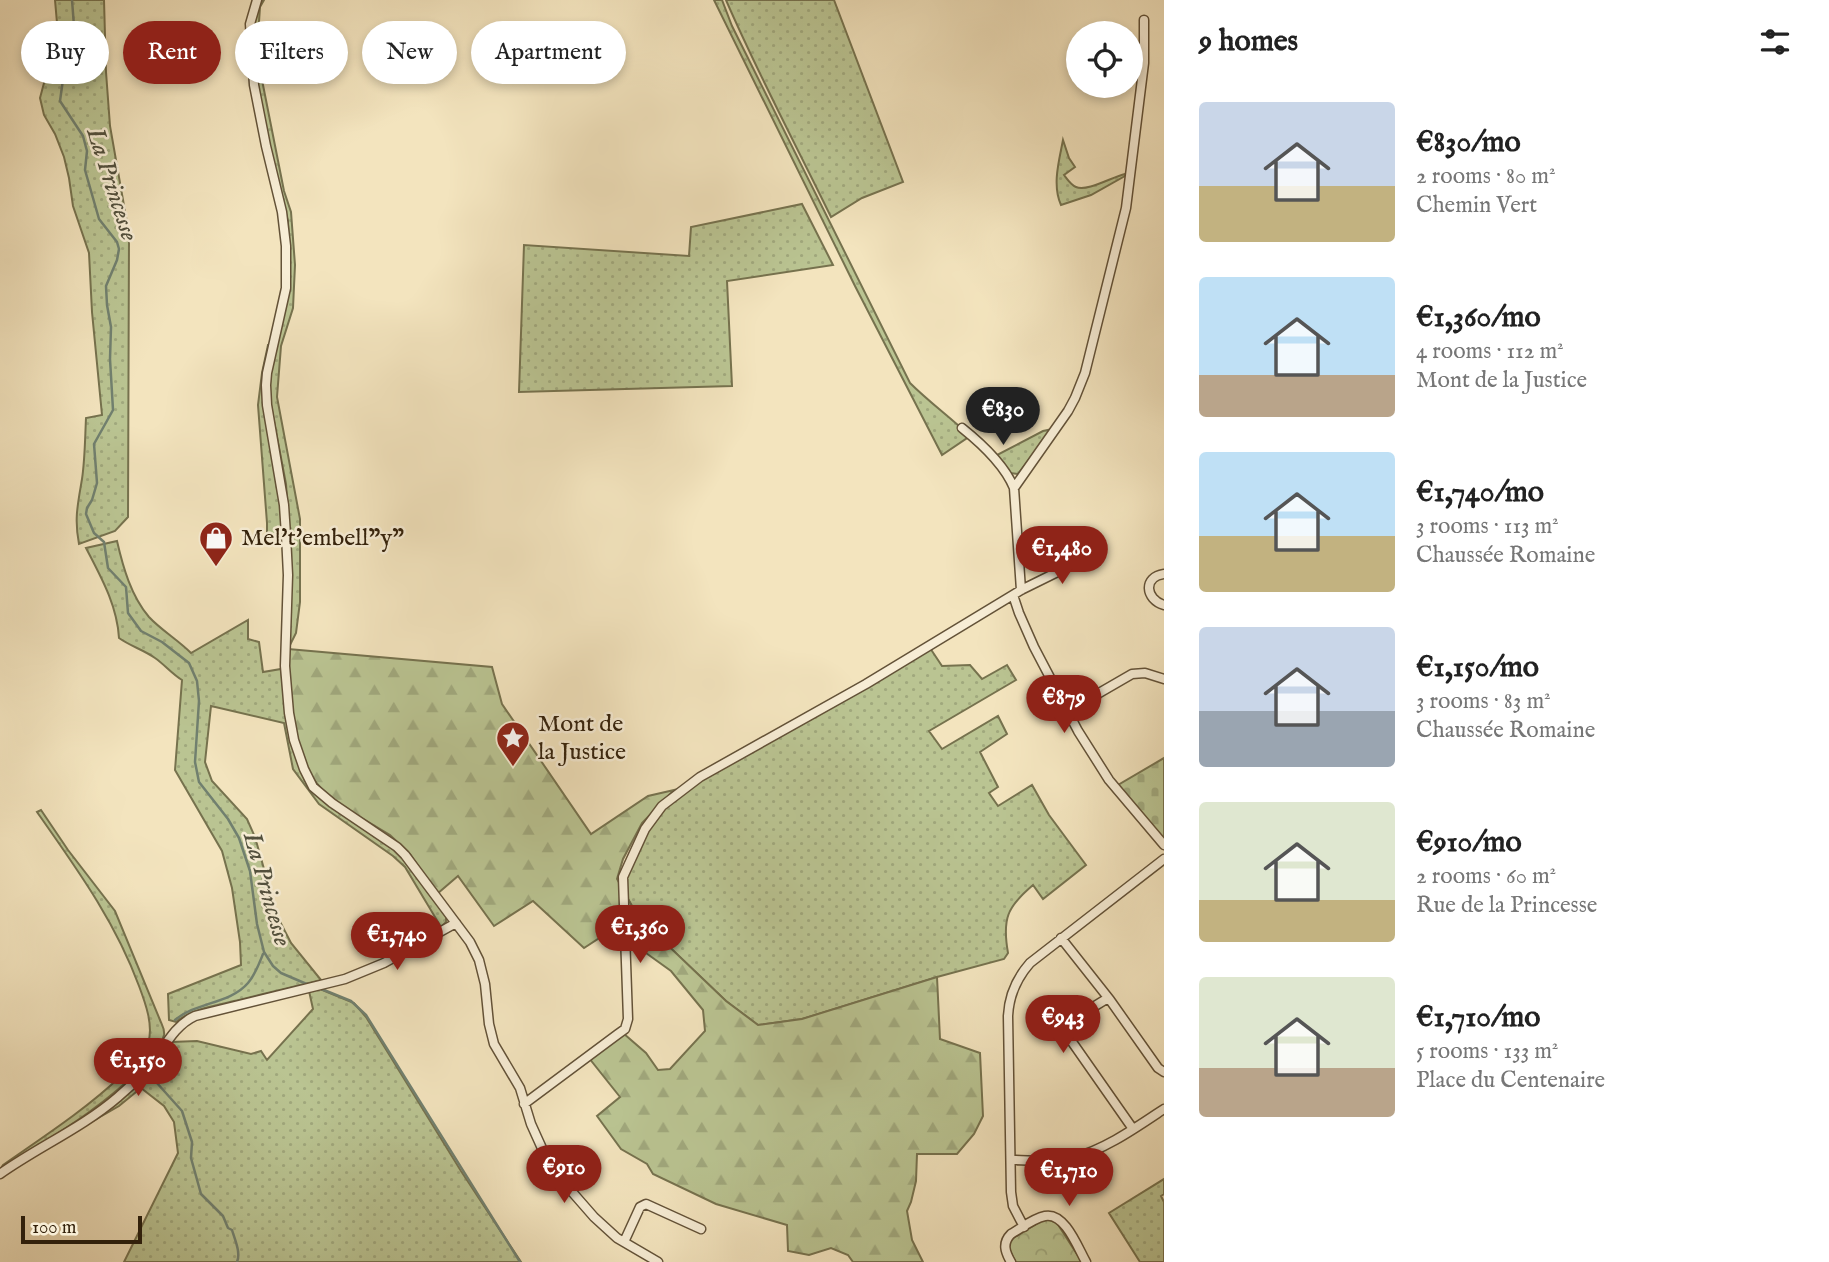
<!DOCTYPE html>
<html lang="en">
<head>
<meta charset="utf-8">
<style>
	:root { --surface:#fff; --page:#f2f2f2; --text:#222; --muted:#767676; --accent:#8f2418 }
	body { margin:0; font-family:"IM FELL English",serif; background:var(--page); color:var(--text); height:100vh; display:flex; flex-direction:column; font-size:26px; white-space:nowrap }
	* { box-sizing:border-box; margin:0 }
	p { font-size:23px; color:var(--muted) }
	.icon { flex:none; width:38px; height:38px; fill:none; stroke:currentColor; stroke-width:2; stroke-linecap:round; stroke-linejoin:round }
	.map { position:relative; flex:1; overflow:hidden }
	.details { display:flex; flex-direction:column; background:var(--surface); width:665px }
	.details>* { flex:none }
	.guide { position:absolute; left:21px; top:21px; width:665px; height:63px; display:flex; gap:14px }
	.tools { position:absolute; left:1066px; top:21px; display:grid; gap:14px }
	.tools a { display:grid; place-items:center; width:77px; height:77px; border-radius:50%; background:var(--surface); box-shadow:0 4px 10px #0003; font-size:35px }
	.scale { position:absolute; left:21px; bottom:18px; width:121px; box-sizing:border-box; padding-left:7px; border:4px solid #33210b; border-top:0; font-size:19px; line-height:24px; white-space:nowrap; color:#33210b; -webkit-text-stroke:5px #f7edd5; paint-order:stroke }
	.price { position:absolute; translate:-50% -60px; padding:0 16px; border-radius:24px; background:var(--accent); color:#fff; font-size:23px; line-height:46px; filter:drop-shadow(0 2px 4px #0008) }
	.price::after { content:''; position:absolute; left:50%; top:42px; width:21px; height:16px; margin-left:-10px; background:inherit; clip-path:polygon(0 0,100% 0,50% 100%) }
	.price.current { background:#222; color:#fff }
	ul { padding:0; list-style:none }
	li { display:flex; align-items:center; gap:21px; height:175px; padding:0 35px }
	li span { display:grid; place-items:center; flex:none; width:196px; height:140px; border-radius:7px; color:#555 }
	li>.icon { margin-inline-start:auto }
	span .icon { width:84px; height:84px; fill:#fffc; stroke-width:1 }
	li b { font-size:30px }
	h2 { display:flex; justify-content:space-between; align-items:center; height:84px; padding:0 35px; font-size:30px }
	.chip { padding:0 24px; border-radius:32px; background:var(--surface); box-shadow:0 4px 10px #0003; font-size:24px; line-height:63px }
	.chip.current { background:var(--accent); color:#fff }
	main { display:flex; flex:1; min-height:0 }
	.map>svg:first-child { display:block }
	.grass { fill:url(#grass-dots); stroke:#76724e; stroke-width:2 }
	.forest { fill:url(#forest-firs); stroke:#76724e; stroke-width:2 }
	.cemetery { fill:url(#cemetery-stones); stroke:#76724e; stroke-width:2 }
	.park { fill:url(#park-crowns); stroke:#76724e; stroke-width:2 }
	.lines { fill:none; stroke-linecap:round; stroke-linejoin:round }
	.stream { stroke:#71806f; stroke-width:2.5 }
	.minor-casing { stroke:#635238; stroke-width:11 }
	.minor { stroke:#f7edd5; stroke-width:8 }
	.labels { text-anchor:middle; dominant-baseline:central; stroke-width:5; stroke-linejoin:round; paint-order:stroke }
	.poi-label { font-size:24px; fill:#33210b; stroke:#f7edd5; text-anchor:start }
	.water-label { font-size:26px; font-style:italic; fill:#52503d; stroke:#f7edd5 }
</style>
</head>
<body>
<main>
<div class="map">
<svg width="1164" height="1262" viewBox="0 0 1164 1262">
	<defs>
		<pattern id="grass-dots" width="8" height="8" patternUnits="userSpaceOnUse" patternTransform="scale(1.75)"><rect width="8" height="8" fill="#bac492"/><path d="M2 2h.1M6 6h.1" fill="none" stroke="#a0a87d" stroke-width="1.8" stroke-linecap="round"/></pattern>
		<pattern id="forest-firs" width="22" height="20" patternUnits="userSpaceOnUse" patternTransform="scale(1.75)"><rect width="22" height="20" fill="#bac492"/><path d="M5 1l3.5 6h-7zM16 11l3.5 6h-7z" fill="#a0a87d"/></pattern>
		<pattern id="cemetery-stones" width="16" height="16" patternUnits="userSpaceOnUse" patternTransform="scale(1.75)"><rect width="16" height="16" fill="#bac492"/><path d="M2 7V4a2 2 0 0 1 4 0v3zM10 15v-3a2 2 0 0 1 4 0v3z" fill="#a0a87d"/></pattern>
		<pattern id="park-crowns" width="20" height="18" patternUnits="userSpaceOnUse" patternTransform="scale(1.75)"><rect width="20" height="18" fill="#bac492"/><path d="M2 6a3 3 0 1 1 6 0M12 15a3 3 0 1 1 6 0" fill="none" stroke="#a0a87d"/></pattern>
	</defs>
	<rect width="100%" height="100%" fill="#f3e4be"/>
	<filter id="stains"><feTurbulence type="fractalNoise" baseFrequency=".00286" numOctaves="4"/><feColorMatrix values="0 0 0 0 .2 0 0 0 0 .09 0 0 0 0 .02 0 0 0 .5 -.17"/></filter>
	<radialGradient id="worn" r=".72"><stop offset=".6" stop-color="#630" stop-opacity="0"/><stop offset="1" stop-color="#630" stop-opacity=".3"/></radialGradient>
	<path class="grass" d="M55 0H104L106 72 110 126 129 234 128 517 115 531 79 544C74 519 78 503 82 479 85 459 85 438 86 418L102 415 92 312 89 253 73 206 69 178 64 157 55 134 44 115 40 98 52 53 57 23Z
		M261 0H264L260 7 258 37 262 80 284 191 291 212 295 265 293 308 281 346 277 397 300 519V602L296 633 288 649 291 559 286 484 268 390 289 248 288 221 272 163 258 91 252 38 255 10Z
		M714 0H722L732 26 910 383C929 402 950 417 970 436L942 455 855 286Z
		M726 0H834L903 182 862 198 831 217C796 145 758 74 726 0Z
		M1063 140 1069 158 1075 167 1064 175C1067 179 1071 185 1076 187 1087 192 1112 177 1125 174V176L1091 195 1061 205C1052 185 1059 161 1063 140Z
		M802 204 833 265 727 281 732 386 519 392 524 245 689 256 691 227Z
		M268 345H270L266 366 284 539 267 535V523L258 405 262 373Z
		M1052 429 1018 474 1010 473 995 456 1043 431Z
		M117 541C123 567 131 596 149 617 161 630 178 640 191 653L248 620V639L259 642 263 672 281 669 287 724 311 785 400 853 446 914V922L441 927 405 867 393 856 319 804 293 769 284 723 211 706 205 762 212 781 247 819 255 837 266 876 273 908 291 943 321 980C293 987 266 993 239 1000 218 1005 193 1008 176 1022L169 1020 168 994 241 965 240 942 232 888 222 851 175 770 182 680C172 674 165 665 155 658 144 650 130 646 119 638 117 605 101 577 86 548Z
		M930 648 942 666 970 665 982 679 1007 665 1016 680 929 731 942 749 998 716 1007 734 980 752 998 787 989 793 998 806 1032 785 1049 815 1086 865 1043 899 1033 885C1007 907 1002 919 1008 953L1004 959 937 977 802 1019 758 1025 726 1001 638 917 622 888 640 842 661 810 686 790 736 759Z
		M41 810 68 850 115 911 160 1020C162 1025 165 1029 164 1035 161 1047 151 1057 143 1066 102 1109 50 1138 0 1170L3 1165C43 1137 85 1110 121 1076 131 1066 143 1056 148 1043 154 1026 145 1002 139 986 115 921 77 869 37 812Z
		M320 988 322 990 354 1003 366 1017 461 1171 521 1262H124L178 1153 174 1122 164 1106 141 1088 119 1106 10 1169 107 1106 171 1042 197 1041 251 1054 261 1051 267 1060 313 1009 309 991Z
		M1164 1179V1194L1161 1196 1164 1202V1262H1140L1109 1213Z"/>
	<path class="forest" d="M288 649 492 667 502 704 591 834 648 796 674 790 642 823 623 859 617 879 638 917 726 1001 758 1025 802 1019 937 977 940 1039 980 1053 983 1116 974 1134 957 1154H917L916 1181 911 1202 907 1211 912 1240 923 1262H853L848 1255 831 1248 809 1255 788 1251 787 1225 716 1204 653 1174 647 1164 621 1149 597 1116 620 1097 589 1058 623 1033 646 1053 658 1070 670 1069 705 1031 703 1010 671 971 639 948 622 950 601 937 584 948 533 901 494 926 458 876 437 894 410 854 390 835 330 799 314 780 300 759 288 695Z"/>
	<path class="cemetery" d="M1164 758V839L1118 785Z"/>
	<path class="park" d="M1048 1219 1057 1223 1082 1262H1015L1009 1248 1010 1240 1043 1220Z"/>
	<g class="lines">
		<path class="stream" d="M72 0 75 39 65 65 60 101 83 136 87 151 85 170 99 219 117 242 119 249 117 260 106 286 107 305 111 327 110 359 113 410 94 444 97 483 92 500 87 508 86 514 94 533 104 542 108 568 126 587 128 613 141 631 162 642 189 663 197 681 199 701 195 762 199 782 228 819 239 838 250 871 257 924 264 952 273 966 281 973 309 985
			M319 988 351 1001 366 1015 520 1262
			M175 1020C196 1002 230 1004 248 983 255 975 259 964 263 954
			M148 1073 182 1111 192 1142 191 1158 201 1194 223 1216 228 1228 232 1230C235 1240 241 1253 237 1262"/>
		<g class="minor-casing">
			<path id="minor" d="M257 0 250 24 254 85 266 146 282 212 286 246V288L267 373 266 385 267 405 284 505 286 535 288 575 285 666 289 713 294 740 304 769 313 787 332 803 397 847 405 855 470 942 479 960 485 984 489 1024 494 1044 520 1088 531 1124 545 1155 566 1185 594 1217 617 1238 658 1262
				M962 428C982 444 1004 464 1014 488L1021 590
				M1014 488 1068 411 1075 398 1085 373 1126 208 1144 63V20
				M1164 574C1143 577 1145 599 1164 605
				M1013 595 1019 613 1034 647 1078 731 1109 780 1164 845
				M1068 711 1132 674 1145 673 1164 679
				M1061 938 1110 1000 1158 1068 1164 1072
				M1108 998 1064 1025 1063 1029 1133 1129
				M524 1104 618 1034 625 1029 628 1019 623 877 645 829 662 806 700 777 866 684 1021 590 1096 553
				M1011 1160C1031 1160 1052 1163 1072 1158 1103 1151 1137 1127 1164 1109
				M0 1174C38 1147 82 1128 118 1097 128 1088 140 1078 149 1068 164 1049 173 1026 195 1016L345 979 384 963 456 923
				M1024 1227 1013 1206 1011 1192 1008 1016C1009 995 1016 979 1030 963L1164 859
				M624 1242 640 1207 646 1204 701 1229
				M1011 1262C1005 1252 1002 1243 1011 1234 1021 1228 1034 1218 1045 1216 1065 1212 1078 1248 1086 1262"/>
		</g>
		<use href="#minor" class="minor"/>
	</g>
	<defs>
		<g id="shop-pin" transform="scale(1.75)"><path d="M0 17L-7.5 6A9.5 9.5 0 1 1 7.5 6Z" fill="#8f2418" stroke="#f7edd5"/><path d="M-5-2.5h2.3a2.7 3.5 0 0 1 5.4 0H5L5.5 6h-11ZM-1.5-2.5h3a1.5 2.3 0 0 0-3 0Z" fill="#fff"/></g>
		<g id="sight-pin" transform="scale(1.75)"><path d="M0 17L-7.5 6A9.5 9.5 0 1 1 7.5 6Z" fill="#8f2418" stroke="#f7edd5"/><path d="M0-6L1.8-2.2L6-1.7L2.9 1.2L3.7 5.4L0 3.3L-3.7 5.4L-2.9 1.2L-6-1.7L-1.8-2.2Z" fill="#fff"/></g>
	</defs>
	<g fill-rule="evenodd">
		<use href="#shop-pin" x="216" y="538"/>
		<use href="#sight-pin" x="513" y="738"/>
	</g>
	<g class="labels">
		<g class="poi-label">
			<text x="241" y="538">Mel't'embell"y"</text>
			<text x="538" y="724">Mont de<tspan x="538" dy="28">la Justice</tspan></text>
		</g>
		<g class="water-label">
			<text transform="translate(112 184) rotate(72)">La Princesse</text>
			<text transform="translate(267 889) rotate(74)">La Princesse</text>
		</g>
	</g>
	<rect width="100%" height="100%" filter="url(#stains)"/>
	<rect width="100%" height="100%" fill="url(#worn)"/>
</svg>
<div class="tools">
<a><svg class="icon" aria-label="locate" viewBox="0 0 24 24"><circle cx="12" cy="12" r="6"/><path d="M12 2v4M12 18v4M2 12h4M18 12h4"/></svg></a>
</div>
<div class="scale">100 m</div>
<b class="price current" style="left:1003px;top:447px">€830</b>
<b class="price" style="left:1062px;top:586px">€1,480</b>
<b class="price" style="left:1064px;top:735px">€879</b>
<b class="price" style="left:640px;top:965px">€1,360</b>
<b class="price" style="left:397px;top:972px">€1,740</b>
<b class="price" style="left:1063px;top:1055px">€943</b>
<b class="price" style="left:138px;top:1098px">€1,150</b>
<b class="price" style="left:564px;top:1205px">€910</b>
<b class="price" style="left:1069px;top:1208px">€1,710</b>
<div class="guide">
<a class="chip">Buy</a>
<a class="chip current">Rent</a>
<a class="chip">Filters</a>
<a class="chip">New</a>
<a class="chip">Apartment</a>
</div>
</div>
<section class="details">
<h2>9 homes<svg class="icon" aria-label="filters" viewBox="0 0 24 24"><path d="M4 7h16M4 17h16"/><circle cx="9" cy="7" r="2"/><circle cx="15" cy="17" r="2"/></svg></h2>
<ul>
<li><span style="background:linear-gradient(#c9d6e8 60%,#c2b280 0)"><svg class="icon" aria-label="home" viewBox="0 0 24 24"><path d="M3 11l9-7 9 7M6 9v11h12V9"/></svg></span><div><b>€830/mo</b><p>2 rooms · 80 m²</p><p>Chemin Vert</p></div></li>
<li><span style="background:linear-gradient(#bfe0f5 70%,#b9a48a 0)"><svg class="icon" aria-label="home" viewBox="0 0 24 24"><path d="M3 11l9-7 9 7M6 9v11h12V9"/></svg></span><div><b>€1,360/mo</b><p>4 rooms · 112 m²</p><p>Mont de la Justice</p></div></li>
<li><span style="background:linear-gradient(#bfe0f5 60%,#c2b280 0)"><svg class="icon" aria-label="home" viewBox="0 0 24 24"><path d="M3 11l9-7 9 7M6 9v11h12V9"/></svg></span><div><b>€1,740/mo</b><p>3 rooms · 113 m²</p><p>Chaussée Romaine</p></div></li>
<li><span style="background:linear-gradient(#c9d6e8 60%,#9aa5b1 0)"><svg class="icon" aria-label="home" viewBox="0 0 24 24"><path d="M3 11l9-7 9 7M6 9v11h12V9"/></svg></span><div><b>€1,150/mo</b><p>3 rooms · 83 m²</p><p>Chaussée Romaine</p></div></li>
<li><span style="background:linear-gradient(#dfe7d0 70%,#c2b280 0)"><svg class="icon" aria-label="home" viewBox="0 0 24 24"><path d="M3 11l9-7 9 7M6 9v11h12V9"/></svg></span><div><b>€910/mo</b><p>2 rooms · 60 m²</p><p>Rue de la Princesse</p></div></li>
<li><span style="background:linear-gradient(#dfe7d0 65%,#b9a48a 0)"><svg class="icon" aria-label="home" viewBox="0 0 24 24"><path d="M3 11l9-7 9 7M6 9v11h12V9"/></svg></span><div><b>€1,710/mo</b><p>5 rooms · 133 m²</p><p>Place du Centenaire</p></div></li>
</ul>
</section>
</main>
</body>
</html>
